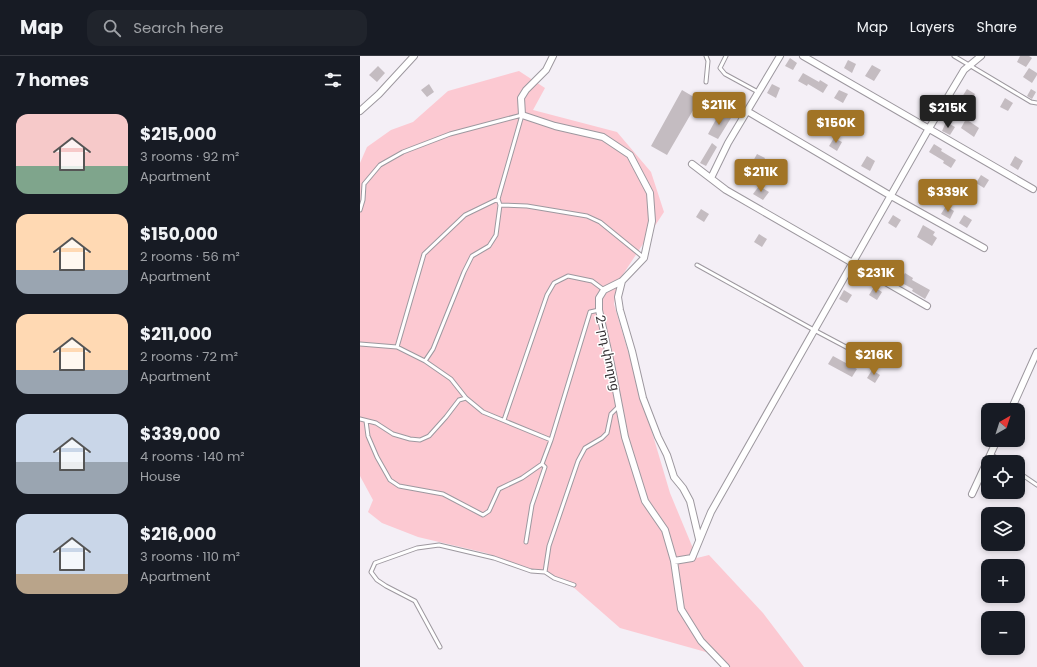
<!DOCTYPE html>
<html lang="en">
<head>
<meta charset="utf-8">
<style>
	:root { --surface:#171b24; --page:#20242c; --text:#f1f3f6; --muted:#9ea1a6; --line:#363941; --accent:#a17426 }
	body { margin:0; font-family:Poppins,"Noto Sans Armenian",sans-serif; background:var(--page); color:var(--text); height:100vh; display:flex; flex-direction:column; font-size:15px; white-space:nowrap }
	* { box-sizing:border-box; margin:0 }
	p { font-size:13px; color:var(--muted) }
	.icon { flex:none; width:22px; height:22px; fill:none; stroke:currentColor; stroke-width:2; stroke-linecap:round; stroke-linejoin:round }
	.map { position:relative; flex:1; overflow:hidden }
	.details { display:flex; flex-direction:column; background:var(--surface); width:360px }
	.details>* { flex:none }
	.needle { width:26px; rotate:39deg }
	.buttons { position:absolute; left:621px; top:347px; display:grid; gap:8px }
	.buttons a { display:grid; place-items:center; width:44px; height:44px; border-radius:8px; background:var(--surface); box-shadow:0 2px 6px #0003; font-size:20px }
	.price { position:absolute; translate:-50% -34px; padding:0 9px; border-radius:4px; background:var(--accent); color:#fff; font-size:13px; line-height:26px; filter:drop-shadow(0 1px 2px #0008) }
	.price::after { content:''; position:absolute; left:50%; top:24px; width:12px; height:9px; margin-left:-6px; background:inherit; clip-path:polygon(0 0,100% 0,50% 100%) }
	.price.on { background:#222; color:#fff }
	ul { padding:0; list-style:none }
	li { display:flex; align-items:center; gap:12px; height:100px; padding:0 16px }
	li span { display:grid; place-items:center; flex:none; width:112px; height:80px; border-radius:12px; color:#555 }
	li>.icon { margin-inline-start:auto }
	span .icon { width:48px; height:48px; fill:#fffc; stroke-width:1 }
	li b { font-size:17px }
	h2 { display:flex; justify-content:space-between; align-items:center; height:48px; padding:0 16px; font-size:17px }
	header { display:flex; align-items:center; gap:24px; box-sizing:border-box; height:56px; padding:0 20px; background:var(--surface); border-bottom:1px solid var(--line) }
	header strong { font-size:19px }
	nav { display:flex; gap:22px; margin-inline-start:auto; font-size:14px }
	.search { width:280px; height:36px; background:var(--page); display:flex; align-items:center; gap:10px; box-sizing:border-box; padding:0 14px; border-radius:12px; color:var(--muted); font-size:15px }
	main { display:flex; flex:1; min-height:0 }
	.map>svg:first-child { display:block }
	.green { fill:#fcc9d2 }
	.building { fill:#c4bcc1 }
	.lines { fill:none; stroke-linecap:round; stroke-linejoin:round }
	.lane-casing { stroke:#9d989f; stroke-width:5 }
	.street-casing { stroke:#9d989f; stroke-width:8 }
	.lane { stroke:#fff; stroke-width:3 }
	.street { stroke:#fff; stroke-width:6 }
	.labels { text-anchor:middle; dominant-baseline:central; stroke-width:3; stroke-linejoin:round; paint-order:stroke }
	.street-label { font-size:13px; fill:#363336; stroke:#fff }
</style>
</head>
<body>
<header>
<strong>Map</strong>
<div class="search"><svg class="icon" aria-label="search" viewBox="0 0 24 24"><circle cx="10" cy="10" r="6"/><path d="M15 15l6 6"/></svg>Search here</div>
<nav><a>Map</a><a>Layers</a><a>Share</a></nav>
</header>
<main>
<section class="details">
<h2>7 homes<svg class="icon" aria-label="filters" viewBox="0 0 24 24"><path d="M4 7h16M4 17h16"/><circle cx="9" cy="7" r="2"/><circle cx="15" cy="17" r="2"/></svg></h2>
<ul>
<li><span style="background:linear-gradient(#f6c9c9 65%,#7fa58c 0)"><svg class="icon" aria-label="home" viewBox="0 0 24 24"><path d="M3 11l9-7 9 7M6 9v11h12V9"/></svg></span><div><b>$215,000</b><p>3 rooms · 92 m²</p><p>Apartment</p></div></li>
<li><span style="background:linear-gradient(#ffd9b3 70%,#9aa5b1 0)"><svg class="icon" aria-label="home" viewBox="0 0 24 24"><path d="M3 11l9-7 9 7M6 9v11h12V9"/></svg></span><div><b>$150,000</b><p>2 rooms · 56 m²</p><p>Apartment</p></div></li>
<li><span style="background:linear-gradient(#ffd9b3 70%,#9aa5b1 0)"><svg class="icon" aria-label="home" viewBox="0 0 24 24"><path d="M3 11l9-7 9 7M6 9v11h12V9"/></svg></span><div><b>$211,000</b><p>2 rooms · 72 m²</p><p>Apartment</p></div></li>
<li><span style="background:linear-gradient(#c9d6e8 60%,#9aa5b1 0)"><svg class="icon" aria-label="home" viewBox="0 0 24 24"><path d="M3 11l9-7 9 7M6 9v11h12V9"/></svg></span><div><b>$339,000</b><p>4 rooms · 140 m²</p><p>House</p></div></li>
<li><span style="background:linear-gradient(#c9d6e8 75%,#b9a48a 0)"><svg class="icon" aria-label="home" viewBox="0 0 24 24"><path d="M3 11l9-7 9 7M6 9v11h12V9"/></svg></span><div><b>$216,000</b><p>3 rooms · 110 m²</p><p>Apartment</p></div></li>
</ul>
</section>
<div class="map">
<svg width="677" height="611" viewBox="0 0 677 611">
	<rect width="100%" height="100%" fill="#f4eff6"/>
	<path class="green" d="M159 15 185 32 173 54 257 76 291 116 304 156 258 226 254 248 310 437 337 502 349 499 403 557 444 611H369L353 598 260 572 204 523 179 517 126 497 58 481 22 467 8 456 13 444 0 420V107L7 91 31 74 53 66 88 35Z"/>
	<path class="building" d="M660 0H669L672 2 666 11 657 6Z
		M430 2 437 7 433 14 425 10Z
		M488 4 496 8 492 17 484 12Z
		M512 9 521 14 514 25 505 20Z
		M18 10 25 17 17 26 9 19Z
		M669 12 677 17V19L672 27 663 21Z
		M443 17 459 26 460 24 468 29 463 37 448 28 447 30 438 25Z
		M69 28 74 36 67 41 61 34Z
		M412 28 420 32 416 42 407 37Z
		M607 33 615 38 606 53 608 54 603 62 595 57 604 42 602 41Z
		M671 33 676 36 672 43 667 40Z
		M322 34 339 44 307 99 291 90Z
		M479 34 488 38 483 47 474 42Z
		M645 42 653 47 648 55 640 51Z
		M360 56 371 62 358 83 348 78Z
		M606 63 619 72 614 81 601 72Z
		M586 66 595 71 590 79 582 75Z
		M474 82 482 86 477 95 469 90Z
		M352 87 357 91 346 110 340 107Z
		M574 88 582 93 581 95 596 104 591 112 583 107 584 105 569 96Z
		M397 98 405 102 401 111 392 107Z
		M507 100 515 105 510 115 501 110Z
		M655 100 663 105 658 114 650 109Z
		M621 119 629 124 624 132 616 127Z
		M399 130 409 136 403 144 393 138Z
		M586 150 594 155 590 163 581 158Z
		M341 153 349 158 344 166 336 161Z
		M533 159 541 164 536 172 528 167Z
		M604 159 612 164 607 172 599 167Z
		M563 169 575 176 573 179 577 182 572 190 557 181Z
		M399 178 407 183 402 191 394 186Z
		M545 217 553 222 552 224 570 234 565 243 552 235 553 233 540 226Z
		M514 231 522 236 517 244 509 239Z
		M484 234 492 239 487 247 479 243Z
		M473 300 497 313 492 321 468 308Z
		M512 314 520 319 515 327 507 322Z"/>
	<g class="lines">
		<g class="lane-casing">
			<path id="lane" d="M346 0 348 5 346 26
				M366 0 360 12 365 18 398 36
				M594 0 671 46 677 47
				M140 149 167 150 227 160 240 166 283 201
				M0 154 3 144 4 128 20 109 43 96 90 78 162 59
				M337 209 454 274 520 309
				M0 288 37 291 65 305 91 323 106 342 123 356 191 384 230 256 239 254
				M37 291 64 198 105 159 138 143 162 59
				M65 305 73 293 104 216 112 200 129 190 136 179 140 149 138 143
				M0 363 16 367 33 378 50 383 60 384 69 380 86 361 99 344 106 342
				M144 364 187 239 194 227 208 220 232 225 244 234
				M6 365 8 380 17 401 30 424 39 430 83 438 123 459 129 455 139 433 162 422 182 408 191 384
				M630 398 643 406
				M658 416 677 429
				M166 486 172 449 185 411 182 408
				M185 516 189 490 218 405 225 392 242 382 247 377 251 358 258 351
				M80 591 55 545 26 530 17 524 11 516 15 507 57 492 79 489 134 502 171 515 185 516 194 522 214 529"/>
		</g>
		<g class="street-casing">
			<path id="street" d="M193 0 186 14 166 34 161 42 162 59 195 70 243 81 270 99 290 137 292 165 284 202 262 225 244 234 239 242V254L251 308 265 381 285 445 305 474 314 505 321 553 341 585 366 611
				M443 0 673 133
				M0 55 19 38 54 0
				M387 55 531 140 624 192
				M332 108 366 134 567 250
				M351 122 368 87 420 0
				M262 225 258 241 260 254 272 295 283 342 298 381 307 399 314 421 323 432 330 445 339 483
				M651 354 677 296
				M612 438 637 384
				M314 505 332 502 351 456 568 74 604 14 621 0"/>
		</g>
		<use href="#lane" class="lane"/>
		<use href="#street" class="street"/>
	</g>
	<g class="labels">
		<g class="street-label">
			<text transform="translate(248 297) rotate(78)">2-րդ փողոց</text>
		</g>
	</g>
</svg>
<div class="buttons">
<a><svg class="needle" viewBox="-14 -14 28 28"><path d="M0-13l5 13h-10z" fill="#e53935"/><path d="M0 13l5-13h-10z" fill="#9ea1a6"/></svg></a>
<a><svg class="icon" aria-label="locate" viewBox="0 0 24 24"><circle cx="12" cy="12" r="6"/><path d="M12 2v4M12 18v4M2 12h4M18 12h4"/></svg></a>
<a><svg class="icon" aria-label="layers" viewBox="0 0 24 24"><path d="M12 4l9 5-9 5-9-5zM3 14l9 5 9-5"/></svg></a>
<a>+</a>
<a>−</a>
</div>
<b class="price" style="left:359px;top:70px">$211K</b>
<b class="price on" style="left:588px;top:73px">$215K</b>
<b class="price" style="left:476px;top:88px">$150K</b>
<b class="price" style="left:401px;top:137px">$211K</b>
<b class="price" style="left:588px;top:157px">$339K</b>
<b class="price" style="left:516px;top:238px">$231K</b>
<b class="price" style="left:514px;top:320px">$216K</b>
</div>
</main>
</body>
</html>
